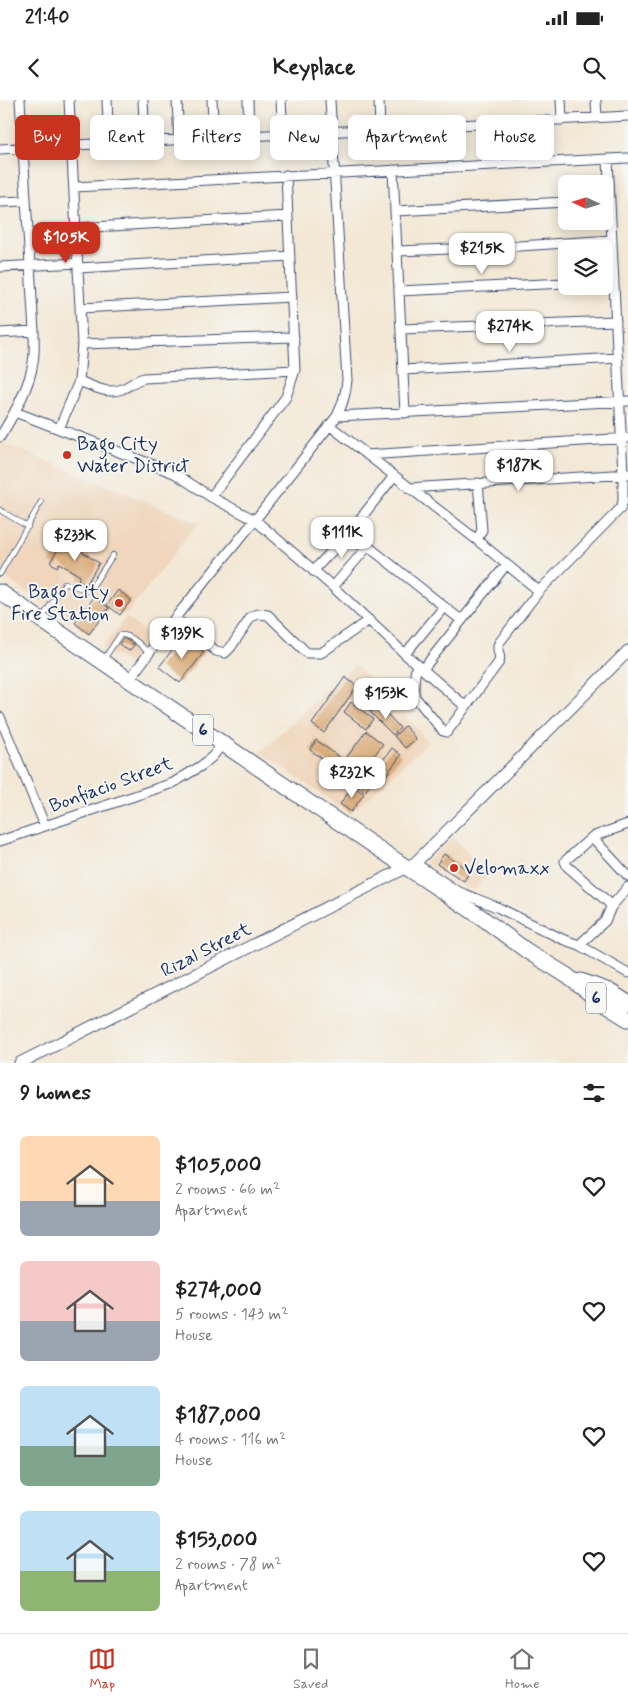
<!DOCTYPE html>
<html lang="en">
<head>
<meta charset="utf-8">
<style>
	:root { --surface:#fff; --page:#f2f2f2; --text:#222; --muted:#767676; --line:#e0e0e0; --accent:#c8321e }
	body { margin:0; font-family:Mynerve,sans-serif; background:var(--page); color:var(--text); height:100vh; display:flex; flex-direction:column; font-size:19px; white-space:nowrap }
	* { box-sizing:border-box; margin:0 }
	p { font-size:16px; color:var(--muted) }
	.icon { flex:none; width:28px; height:28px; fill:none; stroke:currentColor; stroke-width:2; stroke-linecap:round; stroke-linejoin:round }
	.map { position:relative; height:963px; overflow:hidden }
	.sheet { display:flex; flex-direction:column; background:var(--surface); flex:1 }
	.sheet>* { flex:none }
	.top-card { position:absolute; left:15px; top:15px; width:599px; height:45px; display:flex; gap:10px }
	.needle { width:32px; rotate:274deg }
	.buttons { position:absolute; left:558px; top:75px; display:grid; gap:10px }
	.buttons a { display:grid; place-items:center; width:55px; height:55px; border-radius:8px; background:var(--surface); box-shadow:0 2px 12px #0003; font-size:25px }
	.price { position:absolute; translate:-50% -42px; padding:0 11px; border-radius:10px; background:#fff; color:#222; font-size:16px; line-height:32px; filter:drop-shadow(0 1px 2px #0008) }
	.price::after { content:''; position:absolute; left:50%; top:30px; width:15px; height:11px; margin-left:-8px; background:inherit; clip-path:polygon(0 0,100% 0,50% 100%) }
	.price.selected { background:var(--accent); color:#fff }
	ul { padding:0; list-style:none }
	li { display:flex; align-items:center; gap:15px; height:125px; padding:0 20px }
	li span { display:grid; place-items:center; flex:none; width:140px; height:100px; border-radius:8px; color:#555 }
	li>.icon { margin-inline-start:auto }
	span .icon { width:60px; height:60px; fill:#fffc; stroke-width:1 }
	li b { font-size:21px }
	h2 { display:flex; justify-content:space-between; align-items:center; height:60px; padding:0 20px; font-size:21px }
	.chip { padding:0 18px; border-radius:8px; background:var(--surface); box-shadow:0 2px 12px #0003; font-size:18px; line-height:45px }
	.chip.selected { background:var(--accent); color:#fff }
	.status { display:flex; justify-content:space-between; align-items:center; height:35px; padding:0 25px; background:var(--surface); direction:ltr }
	.status svg { height:14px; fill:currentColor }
	header { display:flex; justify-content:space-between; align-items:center; height:65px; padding:0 20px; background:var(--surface); font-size:22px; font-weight:700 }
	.menu { display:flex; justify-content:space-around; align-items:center; height:70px; border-top:1px solid var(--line); background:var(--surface); font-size:14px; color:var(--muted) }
	.menu a { display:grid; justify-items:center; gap:2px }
	.menu .selected { color:var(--accent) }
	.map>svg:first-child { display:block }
	.built { fill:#efd6bc }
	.building { fill:#d9ac7a }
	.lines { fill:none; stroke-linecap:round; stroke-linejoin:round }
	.service-casing { stroke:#3b4b70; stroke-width:6 }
	.minor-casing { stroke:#3b4b70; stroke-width:11 }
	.tertiary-casing { stroke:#3b4b70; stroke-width:13 }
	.trunk-casing { stroke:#3b4b70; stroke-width:17 }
	.service { stroke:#fff; stroke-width:4.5 }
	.minor { stroke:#fff; stroke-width:9 }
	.tertiary { stroke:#fff; stroke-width:11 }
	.trunk { stroke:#fff; stroke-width:15 }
	.poi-dot { fill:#c8321e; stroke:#f6f6f2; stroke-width:2 }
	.labels { text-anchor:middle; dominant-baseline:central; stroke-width:4; stroke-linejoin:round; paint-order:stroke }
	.shield { fill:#f6f6f2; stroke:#5d6b8a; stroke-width:1 }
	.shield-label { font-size:18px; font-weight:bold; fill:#1b2f5e }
	.poi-label { font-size:19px; fill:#1b2f5e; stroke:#f6f6f2; text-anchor:start }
	.street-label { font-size:19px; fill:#1b2f5e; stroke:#f6f6f2 }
</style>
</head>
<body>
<div class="status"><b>21:40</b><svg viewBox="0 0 49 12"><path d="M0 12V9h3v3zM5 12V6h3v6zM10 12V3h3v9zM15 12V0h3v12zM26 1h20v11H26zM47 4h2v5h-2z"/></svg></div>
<header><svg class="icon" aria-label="back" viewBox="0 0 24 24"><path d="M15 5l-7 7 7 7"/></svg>Keyplace<svg class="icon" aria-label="search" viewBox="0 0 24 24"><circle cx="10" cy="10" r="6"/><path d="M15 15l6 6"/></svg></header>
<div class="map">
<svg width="628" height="963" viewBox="0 0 628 963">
	<rect width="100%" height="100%" fill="#f6f6f2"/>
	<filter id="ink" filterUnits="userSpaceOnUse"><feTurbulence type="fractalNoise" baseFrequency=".02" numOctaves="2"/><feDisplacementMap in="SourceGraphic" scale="10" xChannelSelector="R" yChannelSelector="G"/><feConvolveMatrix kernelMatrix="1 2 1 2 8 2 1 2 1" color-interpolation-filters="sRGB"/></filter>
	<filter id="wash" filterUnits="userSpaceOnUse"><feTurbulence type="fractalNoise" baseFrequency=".0096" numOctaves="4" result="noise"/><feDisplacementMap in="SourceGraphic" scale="20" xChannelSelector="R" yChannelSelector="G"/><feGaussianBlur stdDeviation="1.12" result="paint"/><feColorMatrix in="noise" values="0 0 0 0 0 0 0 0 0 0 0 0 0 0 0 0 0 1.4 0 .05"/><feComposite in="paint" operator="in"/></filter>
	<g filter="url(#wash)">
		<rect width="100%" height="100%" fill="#f3e8d6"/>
		<path class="built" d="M3 343 198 423 126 515 94 493 71 521 0 474V348Z
			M126 517 152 538 132 564 102 548Z
			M355 565 381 589 428 642 350 714 260 652Z
			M453 737 488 775 474 791 425 763Z"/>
		<g id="blocks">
			<path class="building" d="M64 440 99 463 86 485 78 480 80 476 59 463 57 467 50 462Z
				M118 490 131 500 120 515 107 505Z
				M94 497 109 508 89 534 75 523Z
				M183 536 204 552 180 583 159 567Z
				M124 538 134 545 129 551 119 544Z
				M345 577 357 586 324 633 312 624Z
				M367 588 380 601 370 612 357 599Z
				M351 602 373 619 366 629 344 612Z
				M379 605 400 628 393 635 371 613Z
				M405 626 416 639 405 648 394 636Z
				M366 631 383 644 363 670 347 657Z
				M316 640 353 667 347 676 310 650Z
				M392 648 401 655 382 681 373 674Z
				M361 671 374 679 365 692 352 683Z
				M353 686 364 694 351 712 340 704Z
				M444 754 470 771 464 781 437 764Z"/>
		</g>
	</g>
	<g filter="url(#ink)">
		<use href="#blocks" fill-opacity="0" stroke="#3b4b70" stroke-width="1"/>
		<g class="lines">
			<g class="service-casing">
				<path id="service" d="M0 410 28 427
					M0 474 41 402
					M42 518 65 483 89 491 113 455
					M104 559 120 535C132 534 141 546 149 553"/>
			</g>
			<g class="minor-casing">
				<path id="minor" d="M107 0 109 43
					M143 0 145 41
					M177 0 179 40
					M212 0 214 38
					M248 0 249 36
					M281 0 283 35
					M379 0 380 29
					M561 0 562 20
					M596 0 597 18
					M0 49 628 16
					M393 70 405 313
					M74 87 628 58
					M0 102 26 101
					M395 111 566 102
					M76 128 288 116
					M397 151 504 147 612 140
					M0 167 78 163
					M78 168 290 156
					M604 181 614 180
					M399 191 566 183
					M80 208 292 197
					M401 229 616 221
					M0 233 34 231
					M82 244 294 237
					M403 270 618 258
					M79 281C92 286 108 295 122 289 130 286 135 280 144 278L295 270
					M15 312 174 373 211 397 255 420 333 487 405 554 465 606
					M337 316 628 301
					M329 325 477 440 539 491
					M59 329 79 281 82 244 69 0
					M0 337C13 316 30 287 33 262 35 252 34 241 34 231L20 0
					M367 355 628 338
					M409 388 628 374
					M211 397 286 297 295 270 286 75
					M350 432 461 520
					M477 440 482 430 478 383
					M313 471 350 432 394 376
					M333 487 368 446
					M175 518 216 551 225 553 231 547 251 517 258 514 268 515 307 553H321L369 520
					M405 554 444 507
					M417 564C415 575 412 586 415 597L443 631 447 632 499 562C502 555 495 550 499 543L539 491 621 408 623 401V374L608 59
					M423 569 506 465
					M129 580 175 518 255 420 337 316C343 304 346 294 347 280L330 0
					M0 617 45 726
					M628 724 592 737 565 761 567 766 608 802 611 807 628 787
					M592 737 628 776
					M0 741 173 683 201 666 213 656 223 643
					M415 763 457 791 499 808 562 839 579 845 628 873
					M579 845 605 821 611 807"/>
			</g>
			<g class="tertiary-casing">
				<path id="tertiary" d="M20 963 415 763 628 551"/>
			</g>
			<g class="trunk-casing">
				<path id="trunk" d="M0 492 310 703 481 817 527 851 566 875 602 903 628 919
					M581 881 609 891 628 903"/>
			</g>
			<use href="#service" class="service"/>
			<use href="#minor" class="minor"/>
			<use href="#tertiary" class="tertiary"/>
			<use href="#trunk" class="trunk"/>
		</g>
	</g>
	<g class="poi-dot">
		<circle cx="67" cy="355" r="5"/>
		<circle cx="119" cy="503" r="5"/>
		<circle cx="454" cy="768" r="5"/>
	</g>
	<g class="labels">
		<g class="shield">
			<rect x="193" y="614.5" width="20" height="31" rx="4"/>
			<rect x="586" y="882.5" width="20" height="31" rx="4"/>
		</g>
		<g class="shield-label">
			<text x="203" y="630">6</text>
			<text x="596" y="898">6</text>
		</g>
		<g class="poi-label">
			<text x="77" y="344">Bago City<tspan x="77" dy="22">Water District</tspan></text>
			<text x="109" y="492" text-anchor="end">Bago City<tspan x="109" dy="22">Fire Station</tspan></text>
			<text x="464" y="768">Velomaxx</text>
		</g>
		<g class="street-label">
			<text transform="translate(111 685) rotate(-20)">Bonfiacio Street</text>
			<text transform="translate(206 850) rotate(-27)">Rizal Street</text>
		</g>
	</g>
</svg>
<div class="buttons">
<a><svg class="needle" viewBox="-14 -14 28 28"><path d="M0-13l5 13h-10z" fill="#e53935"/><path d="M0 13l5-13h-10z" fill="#767676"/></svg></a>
<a><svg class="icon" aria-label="layers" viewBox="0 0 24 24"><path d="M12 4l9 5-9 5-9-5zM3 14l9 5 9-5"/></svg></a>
</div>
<b class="price selected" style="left:66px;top:164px">$105K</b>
<b class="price" style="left:482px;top:175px">$215K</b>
<b class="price" style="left:510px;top:253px">$274K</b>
<b class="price" style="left:519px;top:392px">$187K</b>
<b class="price" style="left:342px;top:459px">$111K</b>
<b class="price" style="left:75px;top:462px">$233K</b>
<b class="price" style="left:182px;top:560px">$139K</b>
<b class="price" style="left:386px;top:620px">$153K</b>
<b class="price" style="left:352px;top:699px">$232K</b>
<div class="top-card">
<a class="chip selected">Buy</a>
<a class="chip">Rent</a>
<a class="chip">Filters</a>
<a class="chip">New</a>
<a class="chip">Apartment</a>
<a class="chip">House</a>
</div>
</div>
<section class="sheet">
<h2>9 homes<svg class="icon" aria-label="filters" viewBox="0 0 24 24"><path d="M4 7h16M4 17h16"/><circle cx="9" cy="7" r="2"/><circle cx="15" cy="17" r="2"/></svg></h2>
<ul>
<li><span style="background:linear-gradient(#ffd9b3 65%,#9aa5b1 0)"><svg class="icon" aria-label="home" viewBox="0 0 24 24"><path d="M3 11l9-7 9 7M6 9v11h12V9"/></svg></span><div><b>$105,000</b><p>2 rooms · 66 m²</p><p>Apartment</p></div><svg class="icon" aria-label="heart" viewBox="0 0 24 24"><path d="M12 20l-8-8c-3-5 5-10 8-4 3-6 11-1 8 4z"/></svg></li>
<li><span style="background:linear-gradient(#f6c9c9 60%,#9aa5b1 0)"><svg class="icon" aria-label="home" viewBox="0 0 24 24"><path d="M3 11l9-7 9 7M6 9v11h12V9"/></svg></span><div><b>$274,000</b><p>5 rooms · 143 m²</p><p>House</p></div><svg class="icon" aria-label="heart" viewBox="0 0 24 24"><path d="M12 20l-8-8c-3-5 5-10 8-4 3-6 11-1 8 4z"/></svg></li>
<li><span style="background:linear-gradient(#bfe0f5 60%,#7fa58c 0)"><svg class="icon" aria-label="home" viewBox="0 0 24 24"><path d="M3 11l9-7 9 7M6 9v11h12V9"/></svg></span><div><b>$187,000</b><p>4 rooms · 116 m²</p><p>House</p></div><svg class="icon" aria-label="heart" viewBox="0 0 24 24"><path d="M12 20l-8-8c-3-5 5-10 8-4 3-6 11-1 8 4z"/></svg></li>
<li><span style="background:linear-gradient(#bfe0f5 60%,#8fb573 0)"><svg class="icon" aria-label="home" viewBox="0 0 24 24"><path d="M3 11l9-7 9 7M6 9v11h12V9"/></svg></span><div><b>$153,000</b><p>2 rooms · 78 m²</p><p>Apartment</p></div><svg class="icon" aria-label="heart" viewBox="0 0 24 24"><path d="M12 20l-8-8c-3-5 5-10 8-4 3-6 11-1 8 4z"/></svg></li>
</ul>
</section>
<nav class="menu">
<a class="selected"><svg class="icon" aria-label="map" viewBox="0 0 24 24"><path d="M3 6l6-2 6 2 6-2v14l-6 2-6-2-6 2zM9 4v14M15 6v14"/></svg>Map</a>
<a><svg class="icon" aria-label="saved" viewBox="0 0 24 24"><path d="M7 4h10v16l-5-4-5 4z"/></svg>Saved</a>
<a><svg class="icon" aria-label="home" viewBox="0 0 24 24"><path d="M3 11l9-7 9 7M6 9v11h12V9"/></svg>Home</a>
</nav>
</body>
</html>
